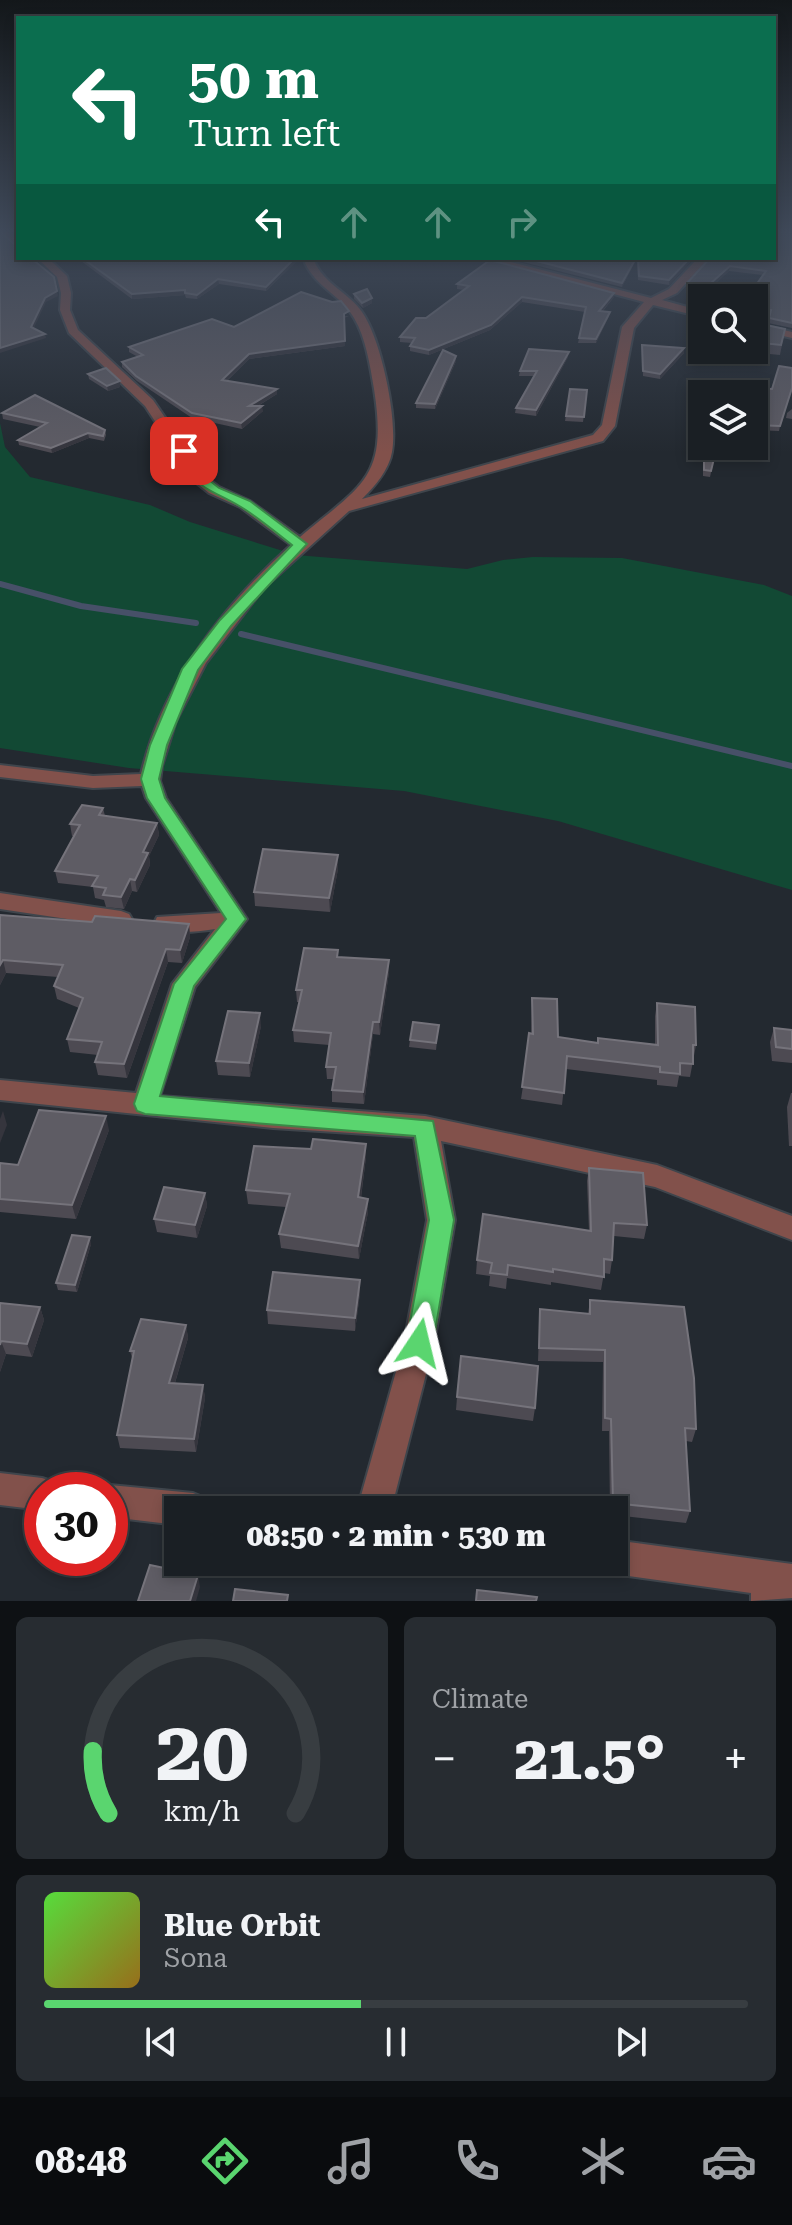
<!DOCTYPE html>
<html lang="en">
<head>
<meta charset="utf-8">
<style>
  :root { --surface:#1a1f24; --page:#272c31; --text:#f1f3f6; --muted:#9fa2a6; --line:#383d41; --accent:#5ad56f }
  body { margin:0; font-family:"Roboto Serif",serif; background:var(--page); color:var(--text); height:100vh; display:flex; flex-direction:column; font-size:30px; white-space:nowrap }
  * { box-sizing:border-box; margin:0 }
  p { font-size:26px; color:var(--muted) }
  .icon { flex:none; width:44px; height:44px; fill:none; stroke:currentColor; stroke-width:2; stroke-linecap:round; stroke-linejoin:round }
  .map { position:relative; height:1601px; overflow:hidden }
  .panel { display:flex; flex-direction:column; gap:16px; padding:16px; background:#0e1114; flex:1 }
  .panel>* { flex:none }
  .top-card { position:absolute; left:16px; top:16px; width:760px; height:244px; border-radius:0px; box-shadow:0 4px 12px #0003,0 0 0 2px var(--line); background:#0b6e4f; color:#fff; overflow:hidden }
  .fabs { position:absolute; left:688px; top:284px; display:grid; gap:16px }
  .fabs a { display:grid; place-items:center; width:80px; height:80px; border-radius:0px; background:var(--surface); box-shadow:0 4px 12px #0003,0 0 0 2px var(--line); font-size:40px }
  .speed { position:absolute; left:24px; top:1472px; display:flex; gap:16px; font-size:40px; font-weight:700; text-align:center }
  .speed>* { display:grid; place-content:center; width:104px; height:104px; border-radius:50%; background:var(--surface); box-shadow:0 4px 12px #0003,0 0 0 2px var(--line); line-height:1 }
  .speed .limit { border:12px solid #d22; background:#fff; color:#111 }
  .pin { position:absolute; display:grid; place-items:center; width:68px; height:68px; color:#fff; margin:-34px; border-radius:16px; box-shadow:0 4px 12px #0006 }
  .me { position:absolute; width:88px; margin:-44px; rotate:10deg; stroke-linejoin:round; filter:drop-shadow(0 0 6px #0008) }
  .turn { display:flex; align-items:center; gap:28px; height:168px; padding:0 40px; font-size:36px }
  .turn .icon { width:104px; height:104px; stroke-width:2.5 }
  .turn b { display:block; font-size:56px; line-height:68px }
  .lanes { display:flex; align-items:center; height:76px; padding:0 40px; background:#0003; justify-content:center; gap:40px; direction:ltr }
  .lanes .off { opacity:.35 }
  .big { font-size:60px; font-weight:800; line-height:1.1 }
  .panel .tile { flex:1; display:flex; flex-direction:column; justify-content:center; gap:12px; min-width:0; padding:0 28px; border-radius:12px; background:var(--page) }
  .panel .dial { align-items:center; gap:0 }
  .dial svg { height:208px; overflow:visible; fill:none; stroke:var(--line); stroke-width:7; stroke-linecap:round; text-anchor:middle }
  .dial text { fill:var(--text); stroke:none }
  .song { display:flex; align-items:center; gap:24px }
  .cover { width:96px; height:96px; border-radius:12px; background:linear-gradient(135deg,hsl(110 70% 55%),hsl(40 70% 35%)) }
  .played { height:8px; border-radius:4px; background:linear-gradient(90deg,var(--accent) 45%,var(--line) 45%) }
  .keys { display:flex; justify-content:space-around; direction:ltr }
  .heat { display:flex; justify-content:space-between; align-items:center; font-size:44px; direction:ltr }
  .panel .tiles { flex:1; display:grid; gap:16px; grid-template-columns:1fr 1fr }
  .tile:last-child { grid-column:span 2 }
  .trip { position:absolute; left:164px; top:1496px; width:464px; height:80px; border-radius:0px; background:var(--surface); box-shadow:0 4px 12px #0003,0 0 0 2px var(--line); font-weight:800; line-height:80px; text-align:center }
  .dock { display:flex; height:128px; justify-content:space-around; align-items:center; background:#0a0c0e; color:var(--muted) }
  .dock .icon { width:56px; height:56px }
  .dock .active { color:var(--accent) }
  .dock b { font-size:36px; color:var(--text) }
  .map>svg:first-child { display:block }
</style>
</head>
<body>
<div class="map">
<svg width="792" height="1601" viewBox="0 0 792 1601">
  <rect width="100%" height="100%" fill="#232930"/>
  <polygon fill="#124934" points="0,423 5,447 30,477 150,505 190,522 296,555 467,569 503,560 533,557 622,558 764,585 792,596 792,890 558,821 404,791 129,768 0,748"/>
  <g fill="none" stroke-linecap="round" stroke-linejoin="round">
    <g stroke="#475068" stroke-width="6">
      <polyline points="0,584 81,606 196,623"/>
      <polyline points="241,634 792,766"/>
    </g>
    <g stroke="#3f454c" stroke-width="4">
      <g id="street">
        <polygon points="0,229 18,238 18,245 0,234"/>
        <path d="M37,258H48L67,276L71,293L70,310L78,330L153,400L205,476L219,487L250,501L300,537C363,484 388,478 374,389C370,366 366,338 354,318C342,296 316,287 305,263L307,258H317L315,263C326,285 349,293 362,312C381,339 398,419 392,452C389,470 375,486 362,499L593,435L602,425L622,327L644,302L478,258H495L651,298L669,289L698,258H709L677,293L662,300L702,311V317L653,305L634,328L615,426L603,441L349,511L264,588L206,663L176,721L162,766L160,781L166,798L247,919L195,987L160,1096L425,1116L657,1165L792,1216V1240L655,1187L441,1141L455,1220L434,1343L391,1510H357L404,1343L427,1220L414,1137L273,1128L0,1100V1080L136,1093L172,984L215,929C195,932 177,934 157,929L154,923L157,917L221,913L146,798L142,786L93,788L0,777V765L93,776L141,774C163,682 222,607 291,545L240,507L209,493L194,481L145,406L69,333L60,310L61,293L57,277Z"/>
        <polygon points="754,323 792,332 792,338 754,329"/>
        <polygon points="0,893 121,911 129,914 132,919 129,924 121,927 0,909"/>
        <polygon points="0,1473 42,1478 54,1482 57,1490 42,1490 42,1510 0,1505"/>
        <polygon points="110,1485 193,1493 205,1498 210,1510 178,1510 178,1525 110,1517 110,1490 98,1490"/>
        <polygon points="614,1540 792,1564 792,1598 751,1601 751,1593 614,1574 602,1569 599,1562 614,1562"/>
      </g>
    </g>
    <use href="#street" fill="#82514b" fill-rule="evenodd"/>
  </g>
  <g fill="#4d4a52">
    <polygon points="792,229 792,328 768,323 770,315 754,313 754,298 763,275 729,271 700,298 701,290 686,287 687,283"/>
    <polygon points="77,258 300,258 266,291 219,284 197,299 186,298 185,295 132,299"/>
    <polygon points="507,258 694,258 669,285 638,280 637,258 622,287"/>
    <polygon points="457,284 614,293 614,297 603,311 609,316 596,343 578,343 585,312 522,302 490,330 429,355 410,351 410,346 412,343 400,342 400,337 464,290 457,289"/>
    <polygon points="354,294 372,298 372,303 363,308 354,299"/>
    <polygon points="349,316 344,318 345,346 249,359 227,381 277,389 277,394 258,406 263,411 242,429 192,418 137,381 122,367 122,362 138,357 129,352 129,347 234,327"/>
    <polygon points="785,329 780,355 760,353 762,343"/>
    <polygon points="642,345 684,353 660,379 643,376"/>
    <polygon points="568,357 536,416 515,413 516,408 534,376 519,376 520,371"/>
    <polygon points="456,361 435,409 416,408 416,403"/>
    <polygon points="792,368 779,431 754,430 754,394 772,389"/>
    <polygon points="88,374 120,387 108,391 89,379"/>
    <polygon points="570,389 587,390 583,422 565,421"/>
    <polygon points="792,409 792,419 786,418 787,413"/>
    <polygon points="2,413 105,430 106,435 104,441 89,438 52,453 19,445 18,440 40,427 3,419"/>
    <polygon points="703,446 717,446 710,477 703,476"/>
    <polygon points="103,808 105,816 157,823 159,835 149,856 150,865 137,892 132,891 124,909 106,907 104,900 95,898 93,887 58,883 55,871 74,836 72,836 70,824"/>
    <polygon points="338,869 330,912 255,906 254,892"/>
    <polygon points="0,915 92,922 189,924 190,937 182,963 168,962 127,1078 98,1075 95,1062 98,1055 70,1052 67,1039 79,1008 57,999 54,986 58,977 6,973 0,985"/>
    <polygon points="338,950 338,957 389,960 389,972 380,1035 373,1034 364,1104 332,1102 332,1090 333,1079 327,1079 326,1067 329,1045 294,1042 293,1030 299,1002 297,1002 296,990"/>
    <polygon points="532,998 558,1037 598,1043 655,1045 655,1016 657,1003 696,1045 690,1077 679,1076 677,1087 657,1085 657,1080 566,1069 562,1105 521,1099 531,1034"/>
    <polygon points="261,1026 250,1077 218,1075 216,1061"/>
    <polygon points="774,1028 792,1030 792,1063 772,1061 770,1042"/>
    <polygon points="438,1032 436,1050 409,1047 410,1040"/>
    <polygon points="791,1093 792,1093 792,1146 789,1146 787,1107"/>
    <polygon points="109,1130 76,1219 0,1212 0,1163 18,1165"/>
    <polygon points="366,1157 361,1198 368,1212 359,1259 281,1248 279,1234 286,1207 248,1204 246,1190"/>
    <polygon points="589,1168 647,1225 644,1239 614,1236 612,1260 610,1274 604,1273 601,1290 551,1282 551,1285 507,1278 506,1289 489,1286 490,1276 476,1274 477,1260 589,1231 587,1181"/>
    <polygon points="205,1193 207,1206 197,1238 157,1232 154,1219"/>
    <polygon points="91,1244 77,1292 58,1290 56,1283"/>
    <polygon points="360,1293 355,1331 268,1324 267,1310"/>
    <polygon points="590,1300 696,1429 692,1442 686,1441 690,1511 686,1523 614,1515 614,1510 610,1510 609,1431 602,1431 603,1362 538,1361 540,1309 588,1314"/>
    <polygon points="0,1303 40,1307 44,1320 32,1357 6,1354 0,1372"/>
    <polygon points="186,1325 188,1338 175,1383 203,1385 205,1398 196,1452 120,1448 117,1435 133,1361 130,1351"/>
    <polygon points="457,1397 535,1408 533,1421 456,1410"/>
  </g>
  <g fill="#35353d">
    <polygon points="295,258 300,258 266,291 266,287"/>
    <polygon points="636,258 637,258 622,287 622,283"/>
    <polygon points="690,258 694,258 669,285 669,280"/>
    <polygon points="730,266 729,271 700,298 700,293"/>
    <polygon points="218,279 219,284 197,299 197,295"/>
    <polygon points="185,290 185,295 132,299 132,294"/>
    <polygon points="57,291 58,296 46,302 32,332 31,327 45,298"/>
    <polygon points="614,293 614,297 599,315 599,311"/>
    <polygon points="522,297 522,302 490,330 429,355 429,350"/>
    <polygon points="372,298 372,303 363,308 362,303"/>
    <polygon points="610,312 609,316 596,343 596,339"/>
    <polygon points="45,334 46,338 0,353 0,348"/>
    <polygon points="345,341 345,346 249,359 222,385 222,380 249,354"/>
    <polygon points="684,348 684,353 660,379 660,374"/>
    <polygon points="569,352 568,357 536,416 536,410"/>
    <polygon points="456,356 456,361 435,409 435,404"/>
    <polygon points="120,381 120,387 108,391 107,386"/>
    <polygon points="277,389 277,394 249,411 249,406"/>
    <polygon points="262,406 263,411 242,429 241,423"/>
    <polygon points="88,433 89,438 52,453 51,448"/>
    <polygon points="157,823 159,835 149,856 150,865 137,892 135,880 143,852"/>
    <polygon points="338,855 338,869 330,912 329,898"/>
    <polygon points="130,879 132,891 124,909 121,897"/>
    <polygon points="189,924 190,937 182,963 180,950"/>
    <polygon points="166,949 168,962 127,1078 124,1064"/>
    <polygon points="3,960 6,973 0,985 0,965"/>
    <polygon points="389,960 389,972 380,1035 379,1022"/>
    <polygon points="260,1013 261,1026 250,1077 249,1063"/>
    <polygon points="373,1022 373,1034 364,1104 363,1092"/>
    <polygon points="3,1111 7,1125 0,1143 0,1119"/>
    <polygon points="106,1116 109,1130 76,1219 72,1205"/>
    <polygon points="366,1144 366,1157 359,1211 358,1197"/>
    <polygon points="205,1193 207,1206 197,1238 195,1225"/>
    <polygon points="368,1199 368,1212 359,1259 358,1246"/>
    <polygon points="90,1237 91,1244 77,1292 75,1285"/>
    <polygon points="360,1280 360,1293 355,1331 355,1318"/>
    <polygon points="40,1307 44,1320 32,1357 27,1344"/>
    <polygon points="186,1325 188,1338 171,1396 169,1383"/>
    <polygon points="1,1341 6,1354 0,1372 0,1345"/>
    <polygon points="203,1385 205,1398 196,1452 194,1439"/>
    <polygon points="198,1575 200,1587 196,1601 190,1601"/>
  </g>
  <g fill="#5e5c64" stroke="#75737b" stroke-width="2">
    <polygon points="774,229 792,229 792,323 769,318 771,310 754,308 754,298 747,298 766,271 730,266 700,293 701,285 687,283 710,258 774,258"/>
    <polygon points="0,232 18,247 18,258 31,258 54,277 57,291 45,298 31,327 45,334 0,348"/>
    <polygon points="82,258 295,258 266,287 218,279 197,295 185,293 185,290 132,294"/>
    <polygon points="525,258 636,258 622,283"/>
    <polygon points="638,258 690,258 669,280 639,276"/>
    <polygon points="490,260 614,293 599,311 610,312 596,339 579,338 586,307 522,297 491,325 429,350 410,346 415,338 400,337 416,318 426,318 469,286 457,284"/>
    <polygon points="367,289 372,298 362,303 354,294"/>
    <polygon points="301,292 332,302 341,301 349,311 344,314 345,341 249,354 222,380 277,389 249,406 262,406 241,423 192,413 136,376 122,362 143,355 129,347 212,319 234,327"/>
    <polygon points="766,325 785,329 781,345 762,343"/>
    <polygon points="642,345 684,348 660,374 643,371"/>
    <polygon points="529,349 569,352 536,410 516,408 537,371 520,371"/>
    <polygon points="443,350 456,356 435,404 416,403"/>
    <polygon points="779,366 792,368 792,388 780,426 754,425 754,394 748,394 750,388 772,389"/>
    <polygon points="106,368 120,381 107,386 88,374"/>
    <polygon points="570,389 587,390 584,417 566,416"/>
    <polygon points="35,395 105,430 103,436 88,433 51,448 18,440 47,423 2,413"/>
    <polygon points="704,446 717,446 711,471 704,470"/>
    <polygon points="82,805 103,808 99,815 157,823 143,852 148,853 135,880 130,879 121,897 103,895 106,888 92,886 98,876 55,871 80,825 70,824"/>
    <polygon points="263,849 338,855 329,898 254,892"/>
    <polygon points="0,915 92,922 95,916 189,924 180,950 166,949 124,1064 95,1062 102,1042 67,1039 83,998 54,986 63,965 3,960 0,965"/>
    <polygon points="304,948 338,950 337,957 389,960 379,1022 373,1022 363,1092 332,1090 336,1067 326,1067 331,1033 293,1030 302,990 296,990"/>
    <polygon points="532,998 557,999 558,1037 598,1043 598,1038 658,1045 657,1003 695,1007 696,1045 693,1045 693,1064 680,1063 680,1074 660,1072 660,1067 567,1056 564,1093 522,1087 529,1033 533,1034"/>
    <polygon points="228,1011 260,1013 249,1063 216,1061"/>
    <polygon points="413,1022 439,1025 436,1043 410,1040"/>
    <polygon points="774,1028 792,1030 792,1049 776,1047"/>
    <polygon points="39,1110 106,1116 72,1205 0,1199 0,1163 18,1165"/>
    <polygon points="313,1139 366,1144 358,1197 368,1199 358,1246 279,1234 290,1194 246,1190 254,1146 311,1149"/>
    <polygon points="589,1168 643,1173 647,1225 614,1223 612,1260 604,1259 604,1277 553,1269 553,1272 508,1265 507,1275 490,1273 492,1263 477,1260 483,1214 591,1231"/>
    <polygon points="164,1187 205,1193 195,1225 154,1219"/>
    <polygon points="72,1235 90,1237 75,1285 56,1283"/>
    <polygon points="273,1272 360,1280 355,1318 267,1310"/>
    <polygon points="590,1300 684,1307 694,1378 696,1429 685,1428 690,1511 613,1503 611,1419 605,1418 605,1350 539,1348 540,1309 590,1314"/>
    <polygon points="0,1303 40,1307 27,1344 1,1341 0,1345"/>
    <polygon points="141,1319 186,1325 169,1383 203,1385 194,1439 117,1435 134,1351 130,1351"/>
    <polygon points="461,1356 538,1366 535,1408 457,1397"/>
    <polygon points="150,1565 198,1575 190,1601 138,1601"/>
    <polygon points="235,1589 288,1595 287,1601 233,1601"/>
    <polygon points="477,1590 537,1597 536,1601 476,1601"/>
  </g>
  <linearGradient id="sky" x2="0" y2="1"><stop stop-color="#13171a"/><stop offset="0.51" stop-color="#3f4959"/><stop offset="1" stop-color="#3f4959" stop-opacity="0"/></linearGradient>
  <rect width="792" height="453" fill="url(#sky)"/>
  <path fill="#5ad56f" stroke="#3a8a48" stroke-width="2" d="M180,448H188L204,476L219,488L250,501L307,544L231,626L198,670L167,745L159,779L165,798L246,919L194,986L160,1096L433,1121L454,1220L433,1343L429,1352L419,1355L410,1352L406,1343L429,1220L415,1136L145,1114L137,1111L134,1104L174,984L226,919L147,798L141,779L150,745L182,669L220,620L292,545C275,532 259,518 241,507C202,484 201,495 178,451Z"/>
</svg>
<div class="fabs">
<a><svg class="icon" aria-label="search" viewBox="0 0 24 24"><circle cx="10" cy="10" r="6"/><path d="M15 15l6 6"/></svg></a>
<a><svg class="icon" aria-label="layers" viewBox="0 0 24 24"><path d="M12 4l9 5-9 5-9-5zM3 14l9 5 9-5"/></svg></a>
</div>
<div class="speed"><div class="limit">30</div></div>
<div class="pin" style="left:184px;top:451px;background:#d93025"><svg class="icon" aria-label="arrive" viewBox="0 0 24 24"><path d="M6 21V4h12l-3 4 3 4H6"/></svg></div>
<svg class="me" style="left:419px;top:1343px" viewBox="-20 -20 40 40"><path d="M0-17L14 15 0 8-14 15z" fill="#5ad56f" stroke="#fff" stroke-width="4"/></svg>
<div class="trip">08:50 · 2 min · 530 m</div>
<div class="top-card">
<div class="turn"><svg class="icon" aria-label="left" viewBox="0 0 24 24"><path d="M17 20v-9H6M10 6l-5 5 5 5"/></svg><div><b>50 m</b>Turn left</div></div>
<div class="lanes"><svg class="icon" aria-label="left" viewBox="0 0 24 24"><path d="M17 20v-9H6M10 6l-5 5 5 5"/></svg><svg class="icon off" aria-label="ahead" viewBox="0 0 24 24"><path d="M12 20V5M6 11l6-6 6 6"/></svg><svg class="icon off" aria-label="ahead" viewBox="0 0 24 24"><path d="M12 20V5M6 11l6-6 6 6"/></svg><svg class="icon off" aria-label="right" viewBox="0 0 24 24"><path d="M7 20v-9h11M14 6l5 5-5 5"/></svg></div>
</div>
</div>
<section class="panel">
<div class="tiles">
<div class="tile dial"><svg viewBox="0 0 100 80">
<path d="M14 69A42 42 0 1 1 86 69"/>
<path d="M14 69A42 42 0 0 1 8 45" stroke="#5ad56f"/>
<text x="50" y="56" font-size="32" font-weight="700">20</text>
<text x="50" y="72" font-size="11">km/h</text>
</svg></div>
<div class="tile"><p>Climate</p>
<div class="heat"><a>−</a><b class="big">21.5°</b><a>+</a></div>
</div>
<div class="tile">
<div class="song"><i class="cover"></i><div><b>Blue Orbit</b><p>Sona</p></div></div>
<div class="played"></div>
<div class="keys"><svg class="icon" aria-label="previous" viewBox="0 0 24 24"><path d="M18 5L8 12l10 7zM5 5v14"/></svg><svg class="icon" aria-label="pause" viewBox="0 0 24 24"><path d="M8 5v14M16 5v14"/></svg><svg class="icon" aria-label="next" viewBox="0 0 24 24"><path d="M6 5l10 7-10 7zM19 5v14"/></svg></div>
</div>
</div>
</section>
<nav class="dock">
<b>08:48</b>
<svg class="icon active" aria-label="directions" viewBox="0 0 24 24"><path d="M12 3l9 9-9 9-9-9zM9 14v-3h6M13 9l2 2-2 2"/></svg>
<svg class="icon" aria-label="music" viewBox="0 0 24 24"><path d="M9 18V5l10-2v13"/><circle cx="6" cy="18" r="3"/><circle cx="16" cy="16" r="3"/></svg>
<svg class="icon" aria-label="phone" viewBox="0 0 24 24"><path d="M5 4h4l2 5-3 2q2 4 5 5l2-3 5 2v4C11 20 4 13 5 4z"/></svg>
<svg class="icon" aria-label="climate" viewBox="0 0 24 24"><path d="M12 3v18M4 7l16 10M4 17L20 7"/></svg>
<svg class="icon" aria-label="car" viewBox="0 0 24 24"><path d="M5 17H2v-5l4-1 3-4h7l3 4 3 1v5h-3M9 17h6M6 11h13"/><circle cx="7" cy="17" r="2"/><circle cx="17" cy="17" r="2"/></svg>
</nav>
</body>
</html>
